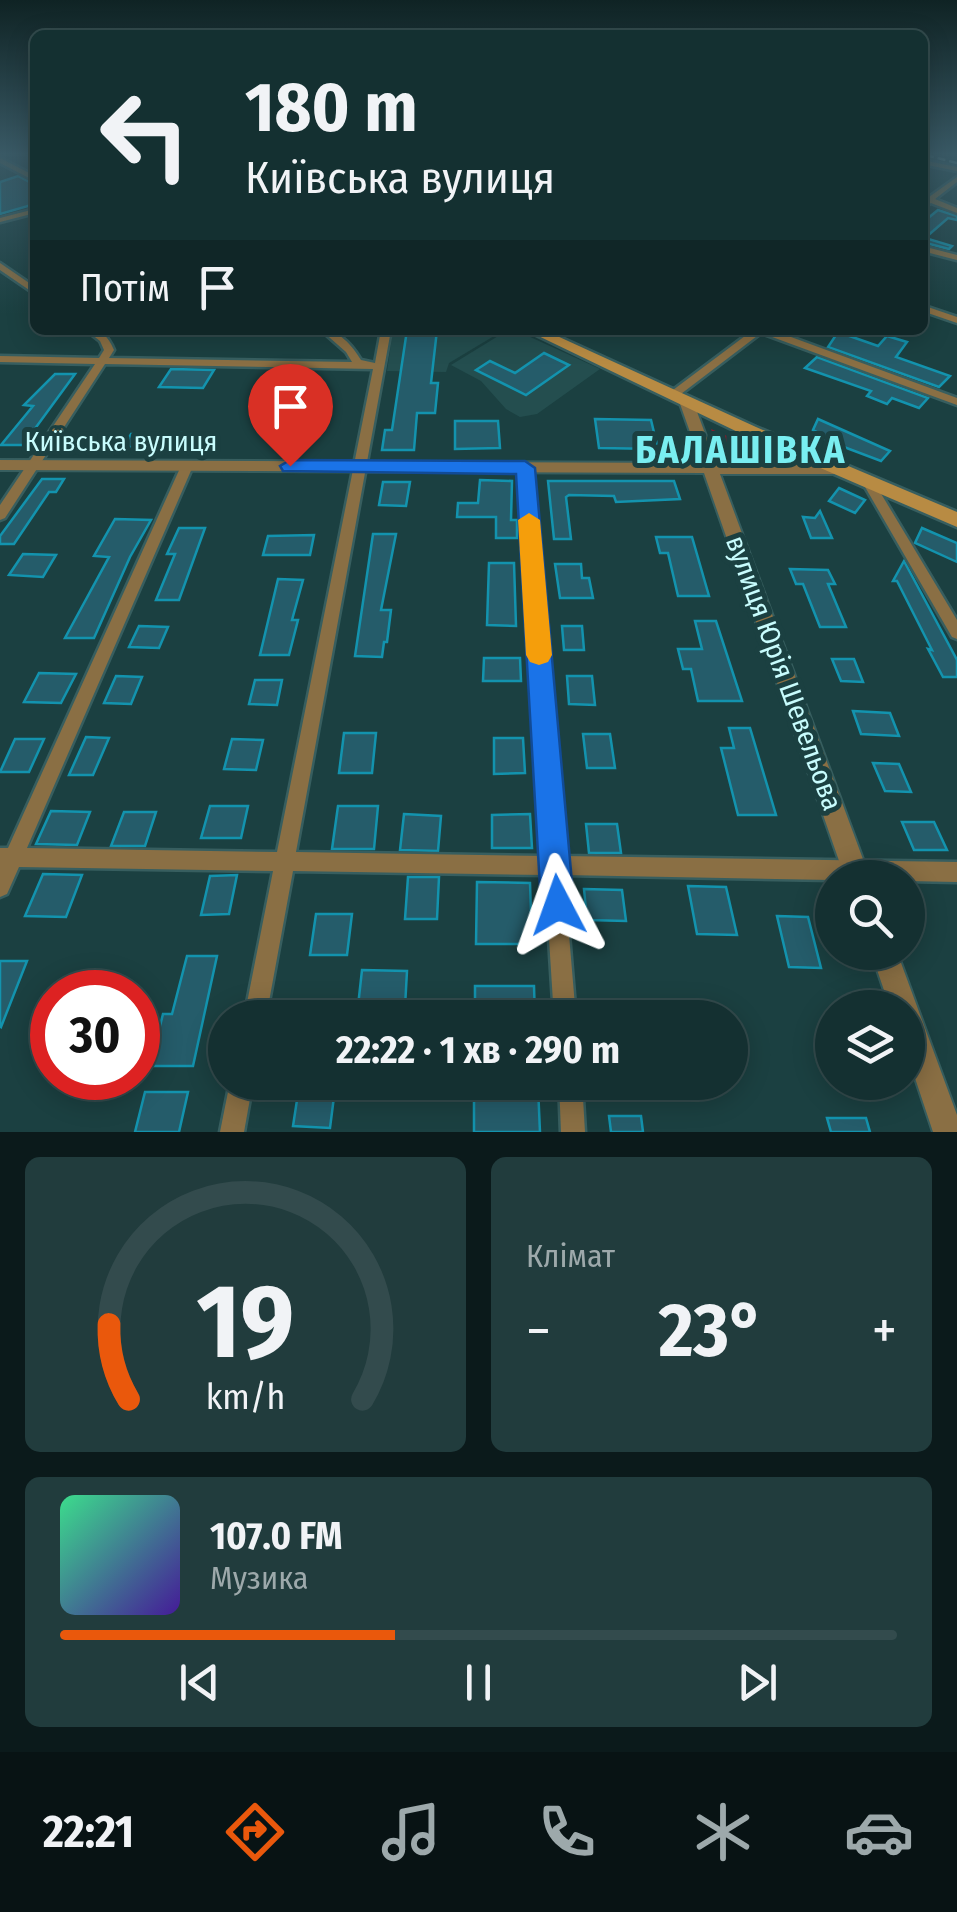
<!DOCTYPE html>
<html lang="uk">
<head>
<meta charset="utf-8">
<style>
  :root { --surface:#143031; --page:#213c3d; --text:#f1f3f6; --muted:#9da9ab; --line:#334b4d; --accent:#ea580c }
  body { margin:0; font-family:"Fira Sans Condensed",sans-serif; background:var(--page); color:var(--text); height:100vh; display:flex; flex-direction:column; font-size:38px; white-space:nowrap }
  * { box-sizing:border-box; margin:0 }
  p { font-size:32px; color:var(--muted) }
  .icon { flex:none; width:55px; height:55px; fill:none; stroke:currentColor; stroke-width:2; stroke-linecap:round; stroke-linejoin:round }
  .map { position:relative; height:1132px; overflow:hidden }
  .sheet { display:flex; flex-direction:column; gap:25px; padding:25px; background:#0b1a1b; flex:1 }
  .sheet>* { flex:none }
  .guide { position:absolute; left:30px; top:30px; width:898px; height:305px; border-radius:15px; box-shadow:0 5px 25px #0003,0 0 0 2px var(--line); background:#143031; color:var(--text); overflow:hidden }
  .fabs { position:absolute; left:815px; top:860px; display:grid; gap:20px }
  .fabs a { display:grid; place-items:center; width:110px; height:110px; border-radius:50%; background:var(--surface); box-shadow:0 5px 25px #0003,0 0 0 2px var(--line); font-size:50px }
  .speed { position:absolute; left:30px; top:970px; display:flex; gap:20px; font-size:50px; font-weight:700; text-align:center }
  .speed>* { display:grid; place-content:center; width:130px; height:130px; border-radius:50%; background:var(--surface); box-shadow:0 5px 25px #0003,0 0 0 2px var(--line); line-height:1 }
  .speed .limit { border:15px solid #d22; background:#fff; color:#111 }
  .pin { position:absolute; display:grid; place-items:center; width:85px; height:85px; color:#fff; margin:-102px -42px; border-radius:50% 50% 50% 0; rotate:-45deg; box-shadow:0 0 10px #0007 }
  .pin .icon { rotate:45deg }
  .me { position:absolute; width:110px; margin:-55px; rotate:356deg; stroke-linejoin:round; filter:drop-shadow(0 0 8px #0008) }
  .turn { display:flex; align-items:center; gap:35px; height:210px; padding:0 50px; font-size:45px }
  .turn .icon { width:130px; height:130px; stroke-width:2.5 }
  .turn b { display:block; font-size:70px; line-height:85px }
  .then { display:flex; align-items:center; height:95px; padding:0 50px; background:#0003; gap:20px; font-size:38px }
  .big { font-size:75px; font-weight:700; line-height:1.1 }
  .sheet .card { flex:1; display:flex; flex-direction:column; justify-content:center; gap:15px; min-width:0; padding:0 35px; border-radius:15px; background:var(--page) }
  .sheet .dial { align-items:center; gap:0 }
  .dial svg { height:260px; overflow:visible; fill:none; stroke:var(--line); stroke-width:7; stroke-linecap:round; text-anchor:middle }
  .dial text { fill:var(--text); stroke:none }
  .song { display:flex; align-items:center; gap:30px }
  .cover { width:120px; height:120px; border-radius:15px; background:linear-gradient(135deg,hsl(150 70% 55%),hsl(260 70% 35%)) }
  .played { height:10px; border-radius:5px; background:linear-gradient(90deg,var(--accent) 40%,var(--line) 40%) }
  .keys { display:flex; justify-content:space-around; direction:ltr }
  .heat { display:flex; justify-content:space-between; align-items:center; font-size:55px; direction:ltr }
  .sheet .tiles { flex:1; display:grid; gap:25px; grid-template-columns:1fr 1fr }
  .card:last-child { grid-column:span 2 }
  .trip { position:absolute; left:208px; top:1000px; width:540px; height:100px; border-radius:50px; background:var(--surface); box-shadow:0 5px 25px #0003,0 0 0 2px var(--line); font-weight:700; line-height:100px; text-align:center }
  .dock { display:flex; height:160px; justify-content:space-around; align-items:center; background:#081314; color:var(--muted) }
  .dock .icon { width:70px; height:70px }
  .dock .current { color:var(--accent) }
  .dock b { font-size:45px; color:var(--text) }
  .map>svg:first-child { display:block }
</style>
</head>
<body>
<div class="map">
<svg width="957" height="1132" viewBox="0 0 957 1132">
  <rect width="100%" height="100%" fill="#1b4041"/>
  <g fill="#244e4f">
    <polygon points="393,330 504,330 449,363 446,372 387,371"/>
    <polygon points="508,330 515,330 600,369 537,414 520,417 506,409 481,381 451,365"/>
  </g>
  <polygon fill="#871a2d" points="711,429 785,461 734,463 721,457"/>
  <g fill="#255c6a" stroke="#1393ae" stroke-width="2.5">
    <polygon points="18,176 35,185 35,204 0,214 0,182"/>
    <polygon points="938,210 957,216 957,220 948,218 925,238 952,246 949,249 922,242 922,223"/>
    <polygon points="407,330 437,330 431,383 438,383 435,413 417,413 414,450 382,450 385,430 392,430"/>
    <polygon points="838,332 878,346 887,336 907,342 896,357 950,376 939,387 828,347"/>
    <polygon points="544,353 569,365 526,395 476,370 490,361 515,373"/>
    <polygon points="817,357 928,398 919,408 892,398 887,404 867,396 871,391 805,368"/>
    <polygon points="171,369 214,370 203,388 159,387"/>
    <polygon points="55,374 75,374 23,445 1,445 33,406 24,405"/>
    <polygon points="595,419 651,420 658,449 599,448"/>
    <polygon points="818,419 890,451 881,461 820,438 823,435 813,430"/>
    <polygon points="455,421 498,421 500,448 455,449"/>
    <polygon points="184,433 177,447 124,447 131,434"/>
    <polygon points="42,479 64,479 56,492 49,492 14,544 0,544 0,536"/>
    <polygon points="480,480 512,481 511,520 517,520 517,538 496,538 496,517 457,517 458,503 478,503"/>
    <polygon points="548,481 674,481 680,499 616,502 614,496 569,495 566,497 571,539 554,539"/>
    <polygon points="383,482 410,482 406,506 379,505"/>
    <polygon points="839,488 865,500 855,513 829,501"/>
    <polygon points="820,511 832,538 811,538 803,517 815,518"/>
    <polygon points="115,519 151,520 130,557 94,638 65,638 109,557 94,556"/>
    <polygon points="179,528 205,528 179,600 156,600 175,554 167,554"/>
    <polygon points="922,528 957,543 957,562 915,543"/>
    <polygon points="373,534 396,534 381,610 391,610 387,642 384,642 382,657 355,656"/>
    <polygon points="314,535 310,555 263,555 268,536"/>
    <polygon points="656,537 692,537 709,596 678,596 668,553 660,553"/>
    <polygon points="23,554 56,555 43,577 9,575"/>
    <polygon points="904,561 957,660 957,677 943,677 928,649 932,650 897,581 893,581"/>
    <polygon points="489,563 514,563 516,626 487,625"/>
    <polygon points="555,564 581,564 582,578 589,578 593,598 560,598"/>
    <polygon points="790,569 828,570 835,584 828,584 846,627 820,627 803,584 796,584"/>
    <polygon points="278,579 303,580 292,620 298,620 289,655 260,655"/>
    <polygon points="695,621 716,621 742,701 698,701 691,669 683,669 678,649 702,649"/>
    <polygon points="139,626 168,627 159,648 129,647"/>
    <polygon points="562,626 582,626 584,650 564,650"/>
    <polygon points="484,658 520,658 521,681 483,681"/>
    <polygon points="832,659 854,659 863,682 841,681"/>
    <polygon points="39,673 76,674 61,703 24,702"/>
    <polygon points="116,676 142,677 131,704 104,703"/>
    <polygon points="567,676 592,676 595,705 569,704"/>
    <polygon points="255,680 282,680 277,705 249,704"/>
    <polygon points="853,711 890,713 899,736 861,734"/>
    <polygon points="729,728 750,728 776,815 738,815 721,748 734,748"/>
    <polygon points="344,733 376,733 372,773 339,773"/>
    <polygon points="583,734 610,734 615,768 587,768"/>
    <polygon points="86,737 109,738 93,775 69,775"/>
    <polygon points="494,738 523,738 525,773 494,774"/>
    <polygon points="15,739 44,739 29,772 0,772"/>
    <polygon points="232,739 263,740 256,770 224,769"/>
    <polygon points="873,763 899,764 911,792 885,791"/>
    <polygon points="210,806 248,806 241,838 201,838"/>
    <polygon points="338,806 378,806 374,849 332,849"/>
    <polygon points="51,811 90,812 77,845 36,844"/>
    <polygon points="124,812 156,812 145,846 111,846"/>
    <polygon points="404,814 441,816 438,851 400,850"/>
    <polygon points="530,814 532,848 492,848 492,815"/>
    <polygon points="902,822 934,822 947,850 914,850"/>
    <polygon points="586,824 617,824 621,853 589,853"/>
    <polygon points="43,874 82,875 66,917 25,916"/>
    <polygon points="237,875 229,914 201,915 210,876"/>
    <polygon points="408,877 439,877 437,919 405,919"/>
    <polygon points="477,882 530,883 532,944 476,944"/>
    <polygon points="688,886 726,887 737,935 697,934"/>
    <polygon points="584,889 622,890 626,921 587,920"/>
    <polygon points="316,914 352,914 347,955 310,955"/>
    <polygon points="777,916 808,917 821,968 789,967"/>
    <polygon points="187,956 217,956 193,1066 150,1066 163,1014 172,1014"/>
    <polygon points="0,961 27,961 1,1027 0,1026"/>
    <polygon points="362,970 407,971 405,1007 358,1006"/>
    <polygon points="475,986 534,986 535,1018 475,1018"/>
    <polygon points="299,1087 335,1089 330,1128 293,1126"/>
    <polygon points="474,1087 538,1087 540,1132 474,1132"/>
    <polygon points="145,1092 188,1092 179,1132 135,1132"/>
    <polygon points="609,1116 641,1116 643,1132 611,1132"/>
    <polygon points="827,1118 866,1118 870,1132 831,1132"/>
  </g>
  <g fill="none" stroke-linecap="round" stroke-linejoin="round">
    <g stroke="#375e5f" stroke-width="5">
      <g id="minor">
        <polygon points="0,158 35,176 35,181 0,163"/>
        <polygon points="922,160 957,167 957,171 922,164"/>
        <polygon points="957,177 957,182 935,199 957,208 957,213 931,203 922,208 922,202 925,200 922,199 922,195 929,197"/>
        <polygon points="35,209 35,213 0,222 0,218"/>
        <polygon points="922,246 957,255 957,260 922,251"/>
        <polygon points="0,263 35,287 35,294 0,270"/>
        <polygon points="922,305 957,317 957,323 922,311"/>
        <path d="M86,330C102,330 108,336 114,350L109,358L352,362L346,352L321,330C339,330 352,345 361,360L375,363L381,330H391L296,852L544,856L519,468L525,464L531,468L563,856L957,862V882L908,881V878H832V880L564,875L576,1018H554L545,875L293,871L266,1018H244L273,871L19,867L7,894L0,897V848H8L181,466L187,462L193,466L27,848L277,852L373,369L105,364L5,518L0,520V505L95,364L0,362V356L99,358L104,350L100,341Z"/>
        <polygon points="753,330 772,330 957,398 957,405 761,333 677,397 669,397 669,393"/>
        <polygon points="867,476 871,477 957,620 957,639 952,637 861,480"/>
        <polygon points="230,1082 253,1082 244,1132 220,1132"/>
        <polygon points="559,1082 582,1082 585,1132 561,1132"/>
      </g>
    </g>
    <g stroke="#375e5f" stroke-width="4">
      <g id="tertiary">
        <polygon points="686,397 693,401 716,463 842,464 850,469 842,474 720,474 870,878 845,878 704,473 0,470 0,460 701,463 679,401"/>
        <polygon points="871,952 897,952 957,1115 957,1132 933,1132 908,1057 908,1008 890,1008"/>
      </g>
    </g>
    <g stroke="#375e5f" stroke-width="5">
      <polygon id="secondary" points="526,330 544,330 756,427 957,512 957,527 744,435"/>
    </g>
    <use href="#minor" fill="#8a6f44" fill-rule="evenodd"/>
    <use href="#tertiary" fill="#8a6f44" fill-rule="evenodd"/>
    <use href="#secondary" fill="#b88b43" fill-rule="evenodd"/>
    <polyline stroke="#a9dadb" stroke-width="2.5" stroke-dasharray="8 4" stroke-linecap="butt" points="926,155 957,163"/>
  </g>
  <linearGradient id="sky" x2="0" y2="1"><stop stop-color="#0f2324"/><stop offset="0.49" stop-color="#395965"/><stop offset="1" stop-color="#395965" stop-opacity="0"/></linearGradient>
  <rect width="957" height="314" fill="url(#sky)"/>
  <polygon fill="#1a73e8" stroke="#114b97" stroke-width="2.5" points="290,460 525,461 535,468 574,905 569,916 558,921 546,916 541,905 516,474 283,471 280,466"/>
  <polygon fill="#f59e0b" points="529,513 540,520 552,655 548,662 539,665 530,662 526,655 518,520"/>
  <g text-anchor="middle" dominant-baseline="central" stroke-width="10" stroke-linejoin="round" paint-order="stroke">
    <g font-size="28" fill="#c8fcfd" stroke="#1b4041">
      <text x="121" y="441">Київська вулиця</text>
      <text transform="translate(784 673) rotate(70)">вулиця Юрія Шевельова</text>
    </g>
    <g font-size="38" font-weight="bold" letter-spacing="2.5" fill="#79eef1" stroke="#1b4041">
      <text x="741" y="450">БАЛАШІВКА</text>
    </g>
  </g>
</svg>
<div class="fabs">
<a><svg class="icon" aria-label="search" viewBox="0 0 24 24"><circle cx="10" cy="10" r="6"/><path d="M15 15l6 6"/></svg></a>
<a><svg class="icon" aria-label="layers" viewBox="0 0 24 24"><path d="M12 4l9 5-9 5-9-5zM3 14l9 5 9-5"/></svg></a>
</div>
<div class="speed"><div class="limit">30</div></div>
<div class="pin" style="left:290px;top:466px;background:#d93025"><svg class="icon" aria-label="arrive" viewBox="0 0 24 24"><path d="M6 21V4h12l-3 4 3 4H6"/></svg></div>
<svg class="me" style="left:558px;top:905px" viewBox="-20 -20 40 40"><path d="M0-17L14 15 0 8-14 15z" fill="#1a73e8" stroke="#fff" stroke-width="4"/></svg>
<div class="trip">22:22 · 1 хв · 290 m</div>
<div class="guide">
<div class="turn"><svg class="icon" aria-label="left" viewBox="0 0 24 24"><path d="M17 20v-9H6M10 6l-5 5 5 5"/></svg><div><b>180 m</b>Київська вулиця</div></div>
<div class="then">Потім<svg class="icon" aria-label="arrive" viewBox="0 0 24 24"><path d="M6 21V4h12l-3 4 3 4H6"/></svg></div>
</div>
</div>
<section class="sheet">
<div class="tiles">
<div class="card dial"><svg viewBox="0 0 100 80">
<path d="M14 69A42 42 0 1 1 86 69"/>
<path d="M14 69A42 42 0 0 1 8 46" stroke="#ea580c"/>
<text x="50" y="56" font-size="32" font-weight="700">19</text>
<text x="50" y="72" font-size="11">km/h</text>
</svg></div>
<div class="card"><p>Клімат</p>
<div class="heat"><a>−</a><b class="big">23°</b><a>+</a></div>
</div>
<div class="card">
<div class="song"><i class="cover"></i><div><b>107.0 FM</b><p>Музика</p></div></div>
<div class="played"></div>
<div class="keys"><svg class="icon" aria-label="previous" viewBox="0 0 24 24"><path d="M18 5L8 12l10 7zM5 5v14"/></svg><svg class="icon" aria-label="pause" viewBox="0 0 24 24"><path d="M8 5v14M16 5v14"/></svg><svg class="icon" aria-label="next" viewBox="0 0 24 24"><path d="M6 5l10 7-10 7zM19 5v14"/></svg></div>
</div>
</div>
</section>
<nav class="dock">
<b>22:21</b>
<svg class="icon current" aria-label="directions" viewBox="0 0 24 24"><path d="M12 3l9 9-9 9-9-9zM9 14v-3h6M13 9l2 2-2 2"/></svg>
<svg class="icon" aria-label="music" viewBox="0 0 24 24"><path d="M9 18V5l10-2v13"/><circle cx="6" cy="18" r="3"/><circle cx="16" cy="16" r="3"/></svg>
<svg class="icon" aria-label="phone" viewBox="0 0 24 24"><path d="M5 4h4l2 5-3 2q2 4 5 5l2-3 5 2v4C11 20 4 13 5 4z"/></svg>
<svg class="icon" aria-label="climate" viewBox="0 0 24 24"><path d="M12 3v18M4 7l16 10M4 17L20 7"/></svg>
<svg class="icon" aria-label="car" viewBox="0 0 24 24"><path d="M5 17H2v-5l4-1 3-4h7l3 4 3 1v5h-3M9 17h6M6 11h13"/><circle cx="7" cy="17" r="2"/><circle cx="17" cy="17" r="2"/></svg>
</nav>
</body>
</html>
